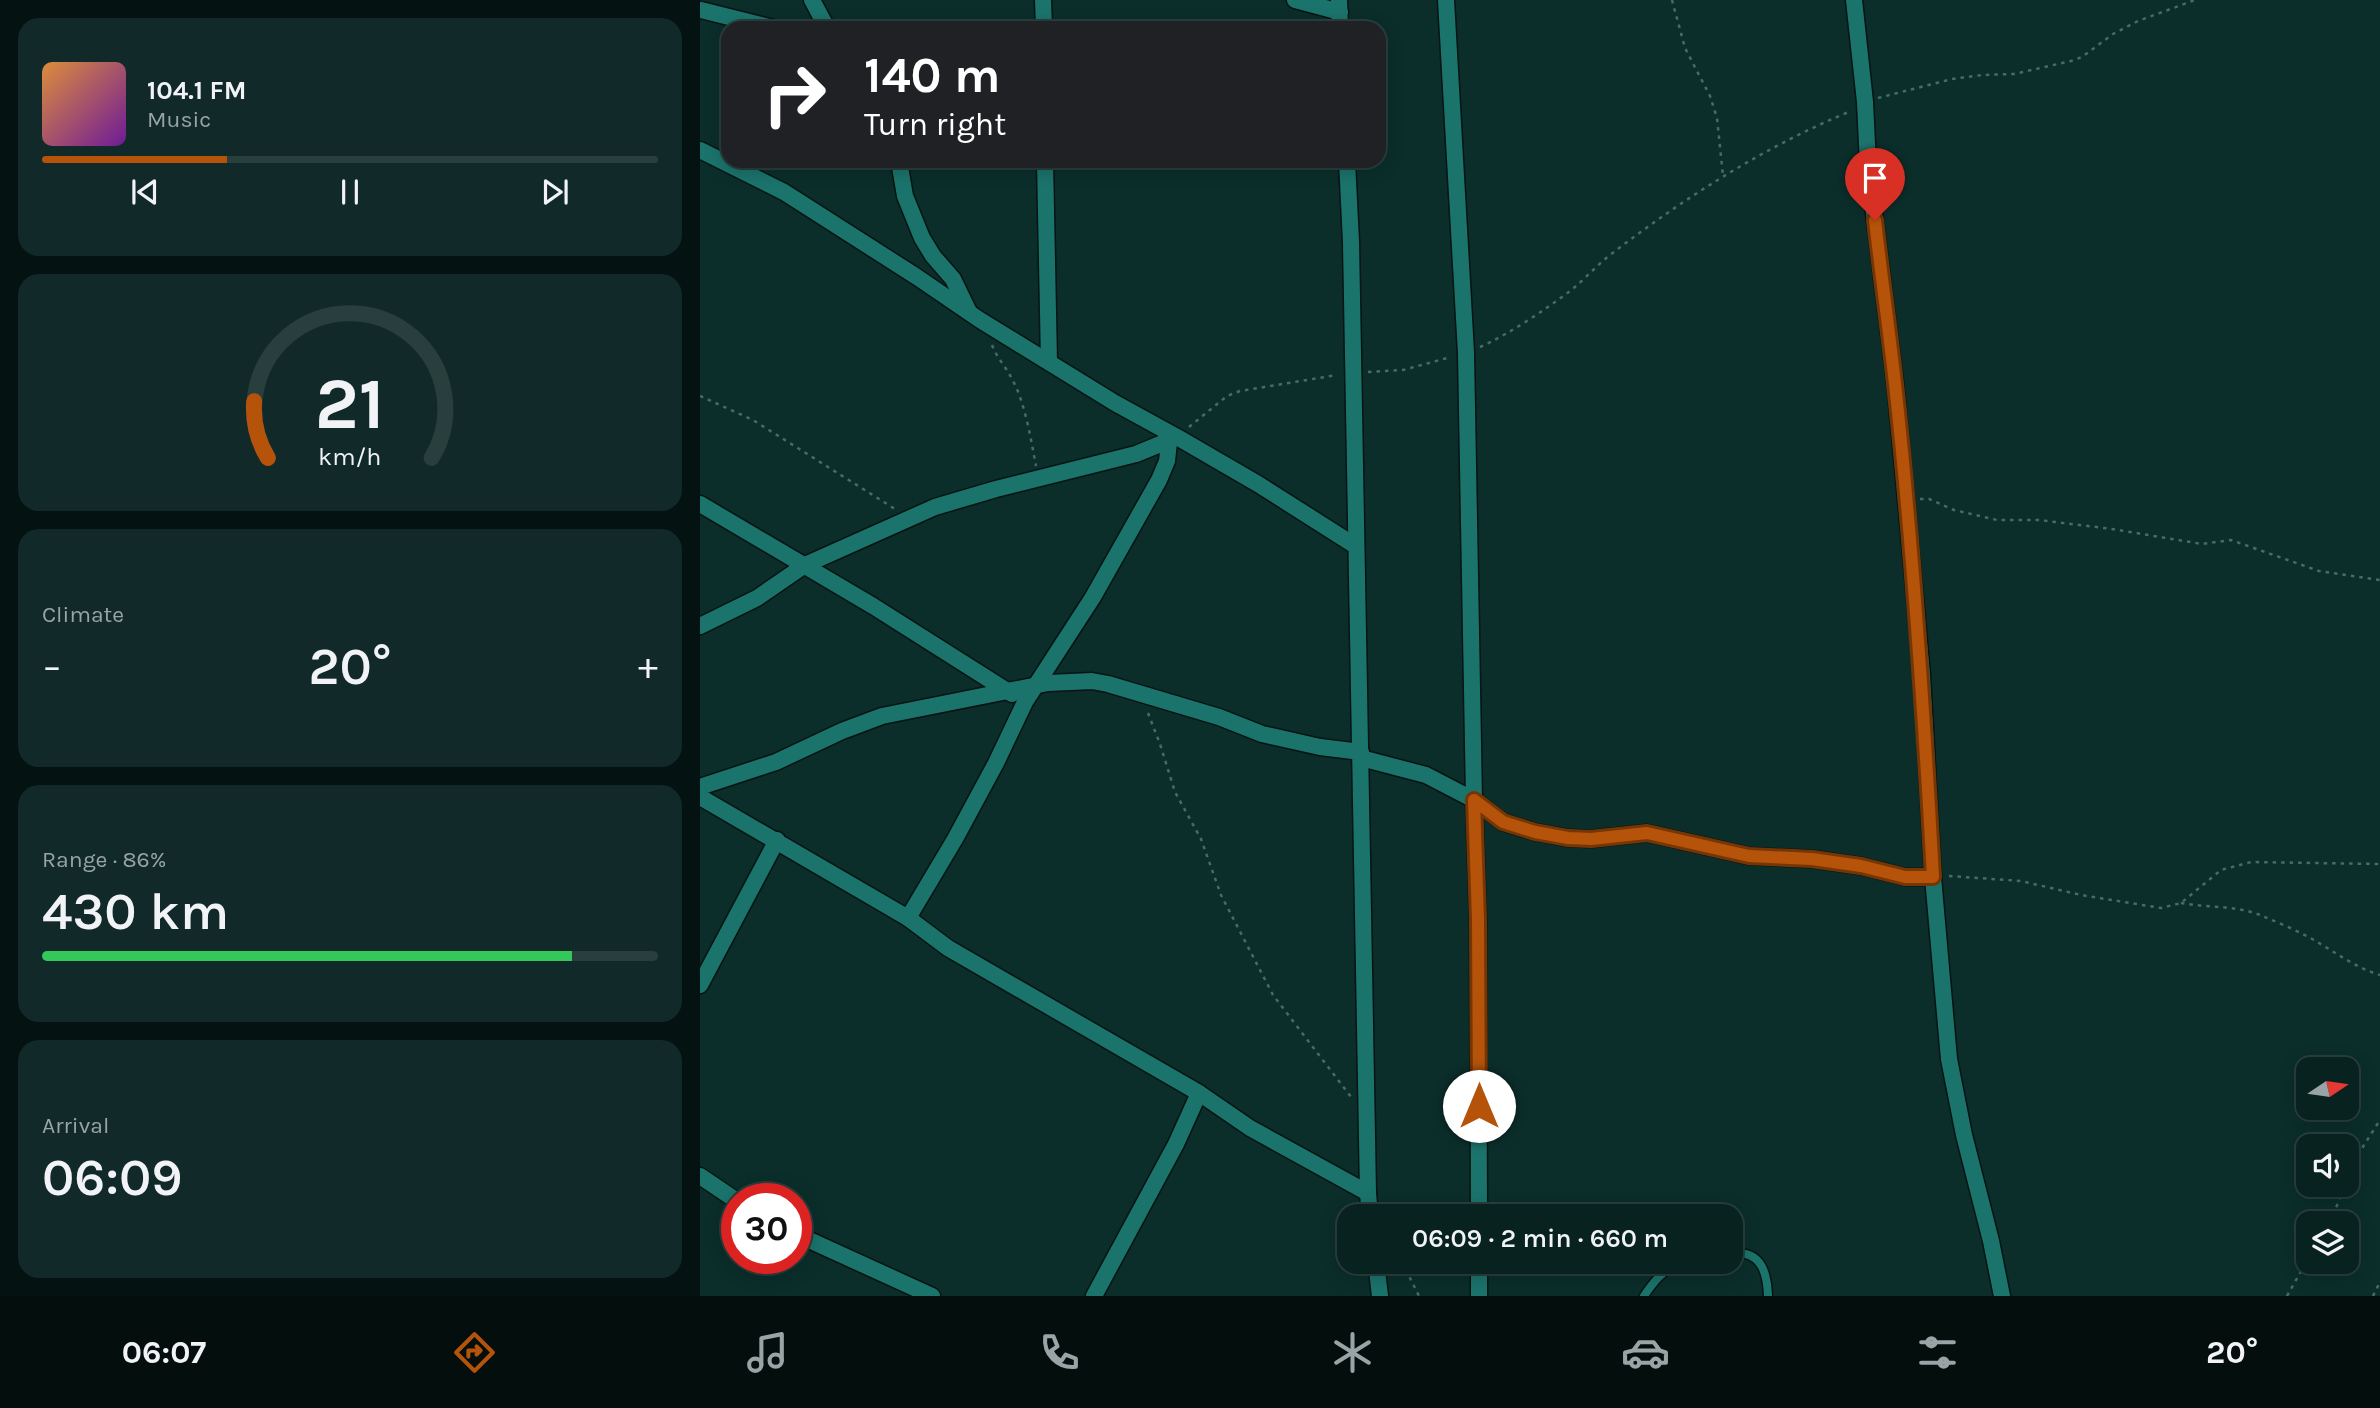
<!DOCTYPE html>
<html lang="en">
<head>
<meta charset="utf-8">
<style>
  :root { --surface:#082220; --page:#112a29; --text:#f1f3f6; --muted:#98a4a5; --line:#293f3e; --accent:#b45309 }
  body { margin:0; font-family:Karla,sans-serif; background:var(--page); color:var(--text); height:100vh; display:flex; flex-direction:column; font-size:26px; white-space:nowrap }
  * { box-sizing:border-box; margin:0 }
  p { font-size:23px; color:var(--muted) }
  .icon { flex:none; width:38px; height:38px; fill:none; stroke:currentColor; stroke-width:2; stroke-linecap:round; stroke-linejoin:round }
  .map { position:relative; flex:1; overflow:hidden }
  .side { display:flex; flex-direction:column; gap:18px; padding:18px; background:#041312; width:700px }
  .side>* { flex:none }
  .banner { position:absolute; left:21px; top:21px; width:665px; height:147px; border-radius:21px; box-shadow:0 4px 18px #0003,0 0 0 2px var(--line); background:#202124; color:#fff; overflow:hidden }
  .needle { width:46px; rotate:77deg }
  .controls { position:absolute; left:1596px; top:1057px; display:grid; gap:14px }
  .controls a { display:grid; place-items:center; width:63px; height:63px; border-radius:14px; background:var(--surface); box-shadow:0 4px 18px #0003,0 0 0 2px var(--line); font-size:35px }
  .speed { position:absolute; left:21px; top:1183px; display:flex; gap:14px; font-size:35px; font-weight:700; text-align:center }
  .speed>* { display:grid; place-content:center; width:91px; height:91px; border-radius:50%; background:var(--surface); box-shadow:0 4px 18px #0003,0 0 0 2px var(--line); line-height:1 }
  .speed .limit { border:10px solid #d22; background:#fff; color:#111 }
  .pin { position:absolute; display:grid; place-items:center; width:60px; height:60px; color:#fff; margin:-72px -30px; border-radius:50% 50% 50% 0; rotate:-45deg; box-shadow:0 0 7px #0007 }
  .pin .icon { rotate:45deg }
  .me { position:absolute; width:77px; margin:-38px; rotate:0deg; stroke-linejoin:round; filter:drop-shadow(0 0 5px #0008) }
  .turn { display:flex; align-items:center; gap:24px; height:147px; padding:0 28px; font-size:32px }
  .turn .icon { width:91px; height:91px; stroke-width:2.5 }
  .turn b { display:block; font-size:49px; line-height:60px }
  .big { font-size:52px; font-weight:600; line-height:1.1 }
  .side .card { flex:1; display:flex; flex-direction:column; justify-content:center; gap:10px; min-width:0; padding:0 24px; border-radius:21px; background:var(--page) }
  .side .dial { align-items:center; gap:0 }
  .dial svg { height:182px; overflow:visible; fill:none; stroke:var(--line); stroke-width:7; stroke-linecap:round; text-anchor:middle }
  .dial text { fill:var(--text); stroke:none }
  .song { display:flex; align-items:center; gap:21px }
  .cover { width:84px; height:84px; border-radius:10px; background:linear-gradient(135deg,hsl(30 70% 55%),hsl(280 70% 35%)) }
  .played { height:7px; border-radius:4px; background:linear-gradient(90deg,var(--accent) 30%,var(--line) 30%) }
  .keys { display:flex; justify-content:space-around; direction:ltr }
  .heat { display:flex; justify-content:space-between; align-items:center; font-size:38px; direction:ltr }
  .charge { height:10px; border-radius:5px; background:linear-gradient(90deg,#34c759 86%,var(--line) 0) }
  .trip { position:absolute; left:637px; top:1204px; width:406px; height:70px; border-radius:21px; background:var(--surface); box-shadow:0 4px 18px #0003,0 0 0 2px var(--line); font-weight:600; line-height:70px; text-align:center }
  .tab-bar { display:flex; height:112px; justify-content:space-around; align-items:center; background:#030e0d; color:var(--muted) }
  .tab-bar .icon { width:49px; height:49px }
  .tab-bar .on { color:var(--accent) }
  .tab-bar b { font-size:32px; color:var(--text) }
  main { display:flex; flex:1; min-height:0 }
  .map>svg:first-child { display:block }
</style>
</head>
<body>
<main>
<section class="side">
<div class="card">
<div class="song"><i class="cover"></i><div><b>104.1 FM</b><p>Music</p></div></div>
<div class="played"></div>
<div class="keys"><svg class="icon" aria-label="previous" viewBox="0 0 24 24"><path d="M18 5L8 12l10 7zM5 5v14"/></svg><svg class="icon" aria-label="pause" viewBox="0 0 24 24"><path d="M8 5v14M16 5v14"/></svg><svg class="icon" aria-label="next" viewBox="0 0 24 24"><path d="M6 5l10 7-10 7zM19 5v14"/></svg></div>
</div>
<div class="card dial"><svg viewBox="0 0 100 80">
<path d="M14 69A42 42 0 1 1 86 69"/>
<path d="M14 69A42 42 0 0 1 8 44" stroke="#b45309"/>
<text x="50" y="56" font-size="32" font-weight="700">21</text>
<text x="50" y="72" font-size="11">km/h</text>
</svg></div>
<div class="card"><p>Climate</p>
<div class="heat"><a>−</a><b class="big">20°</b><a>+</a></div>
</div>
<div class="card"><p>Range · 86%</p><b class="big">430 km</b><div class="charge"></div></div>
<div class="card"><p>Arrival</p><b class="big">06:09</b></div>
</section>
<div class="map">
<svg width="1680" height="1296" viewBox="0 0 1680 1296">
  <rect width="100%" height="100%" fill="#0b2e2b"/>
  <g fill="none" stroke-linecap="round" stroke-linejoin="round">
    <g stroke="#061412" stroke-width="11">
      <g id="lane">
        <path d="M1031,1253C1060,1251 1067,1269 1068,1296"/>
        <path d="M944,1296C954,1281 963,1270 981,1262"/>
      </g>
    </g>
    <g stroke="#061412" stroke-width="19">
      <g id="street">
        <polyline points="112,0 127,28"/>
        <polyline points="343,0 344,28"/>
        <polyline points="595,0 640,12"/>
        <polyline points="639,0 640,28"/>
        <polyline points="746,0 766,353 774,800 778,920 779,1216"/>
        <polyline points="1154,0 1165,102 1168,165 1195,382 1204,478 1222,675 1233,877 1249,1059 1264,1135 1291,1241 1302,1296"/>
        <polyline points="1,10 73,28"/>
        <polyline points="0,150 84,192 217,277 280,320 415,403 477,437 558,484 654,545"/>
        <polyline points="199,161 205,196 222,238 233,256 253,279 269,312"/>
        <polyline points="345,161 349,362"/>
        <polyline points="647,161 651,242 668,1193 670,1216"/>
        <polyline points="0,504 173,606 312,694"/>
        <polyline points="0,626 57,598 105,565 235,507 296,489 436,454 475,438"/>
        <polyline points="661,758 726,775 774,800 803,822 835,832 868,838 891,839 947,833 1049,856 1112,859 1161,866 1205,877 1233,877"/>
        <polyline points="0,787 76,762 142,731 182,716 348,683 392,681 408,684 519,717 562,734 620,747 661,752"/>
        <polyline points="0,797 208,918 248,948 499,1093 550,1128 668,1193"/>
        <polyline points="208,918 255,839 296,763 325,702 393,597 459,480 467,461 469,442"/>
        <polyline points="0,985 77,840"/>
        <polyline points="0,1176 37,1201"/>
        <polyline points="96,1234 232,1296"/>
        <polyline points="676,1262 680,1296"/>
        <polyline points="779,1262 779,1296"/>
        <polyline points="394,1296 476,1144 499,1093"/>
      </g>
    </g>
    <g stroke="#456c68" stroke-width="2.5" stroke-dasharray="3.5 5" stroke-linecap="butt">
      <polyline points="972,0 985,48 1010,96 1017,118 1023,176"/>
      <polyline points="1178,98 1252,79 1282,75 1314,74 1371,61 1382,57 1413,34 1438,21 1495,0"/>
      <path d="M292,345C297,358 306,367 312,379C325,402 331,440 336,466"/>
      <path d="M780,347C809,334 845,310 870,291C884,280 896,266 910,255C984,198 1064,147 1151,111"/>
      <polyline points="668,372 703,370 751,357"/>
      <polyline points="0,396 53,420 195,509"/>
      <polyline points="489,427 527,396 540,391 637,375"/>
      <polyline points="1220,499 1229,499 1254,510 1297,520 1339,520 1412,529 1502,544 1531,540 1619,571 1680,580"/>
      <polyline points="448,713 460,744 475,792 501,839 521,895 573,995 651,1097"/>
      <polyline points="1249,876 1321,881 1381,895 1461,908 1481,903 1521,870 1551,862 1680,864"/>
      <path d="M1481,903C1507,908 1535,905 1560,915C1579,923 1601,932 1619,943C1639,955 1657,968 1680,975"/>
      <polyline points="1647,1178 1659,1153 1680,1120"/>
      <polyline points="1630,1223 1645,1185"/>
      <polyline points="702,1262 719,1296"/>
      <polyline points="1587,1296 1608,1259"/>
      <polyline points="1673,1296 1680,1282"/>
    </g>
    <use href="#lane" stroke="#1b746c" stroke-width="8"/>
    <use href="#street" stroke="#1b746c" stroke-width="16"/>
  </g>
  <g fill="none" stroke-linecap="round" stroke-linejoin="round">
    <g stroke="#753606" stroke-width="18">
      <path id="route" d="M779,1106L778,920L774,800L803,822L835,832L868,838L891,839L947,833L1049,856L1112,859L1161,866L1205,877H1233C1224,712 1213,548 1195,384C1189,329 1181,274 1175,220"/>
    </g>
    <use href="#route" stroke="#b45309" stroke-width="12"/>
  </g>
</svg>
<div class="controls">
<a><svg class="needle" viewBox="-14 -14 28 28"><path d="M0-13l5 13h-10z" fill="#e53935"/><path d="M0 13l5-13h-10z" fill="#98a4a5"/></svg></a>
<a><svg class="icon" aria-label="sound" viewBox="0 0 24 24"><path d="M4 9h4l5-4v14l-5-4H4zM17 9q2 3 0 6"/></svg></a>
<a><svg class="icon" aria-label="layers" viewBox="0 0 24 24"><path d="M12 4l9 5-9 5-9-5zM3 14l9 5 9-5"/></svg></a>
</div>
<div class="speed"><div class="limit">30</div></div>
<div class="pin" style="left:1175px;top:220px;background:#d93025"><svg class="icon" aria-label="arrive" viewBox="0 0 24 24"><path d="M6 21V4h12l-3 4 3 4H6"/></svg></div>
<svg class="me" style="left:779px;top:1106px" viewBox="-20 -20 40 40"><circle r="19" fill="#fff"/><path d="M0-13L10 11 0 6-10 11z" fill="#b45309"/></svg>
<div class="trip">06:09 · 2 min · 660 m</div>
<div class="banner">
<div class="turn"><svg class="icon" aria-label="right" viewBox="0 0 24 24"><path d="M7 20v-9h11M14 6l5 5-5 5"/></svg><div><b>140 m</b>Turn right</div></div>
</div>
</div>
</main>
<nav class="tab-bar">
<b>06:07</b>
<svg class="icon on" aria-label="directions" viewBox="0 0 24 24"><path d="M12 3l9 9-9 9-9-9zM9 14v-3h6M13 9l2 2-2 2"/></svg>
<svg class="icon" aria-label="music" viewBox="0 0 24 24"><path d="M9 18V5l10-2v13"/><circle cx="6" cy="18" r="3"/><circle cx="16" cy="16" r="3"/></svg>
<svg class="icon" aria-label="phone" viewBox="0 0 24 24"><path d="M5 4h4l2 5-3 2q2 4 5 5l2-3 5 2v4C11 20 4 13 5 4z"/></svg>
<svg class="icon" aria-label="climate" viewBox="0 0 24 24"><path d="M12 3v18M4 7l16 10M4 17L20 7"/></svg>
<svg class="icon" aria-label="car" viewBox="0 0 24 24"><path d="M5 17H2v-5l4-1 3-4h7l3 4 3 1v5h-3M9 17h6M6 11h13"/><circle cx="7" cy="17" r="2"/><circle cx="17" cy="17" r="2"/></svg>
<svg class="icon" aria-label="filters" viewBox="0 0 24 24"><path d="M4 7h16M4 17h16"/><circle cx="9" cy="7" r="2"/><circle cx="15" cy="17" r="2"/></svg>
<b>20°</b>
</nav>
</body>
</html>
